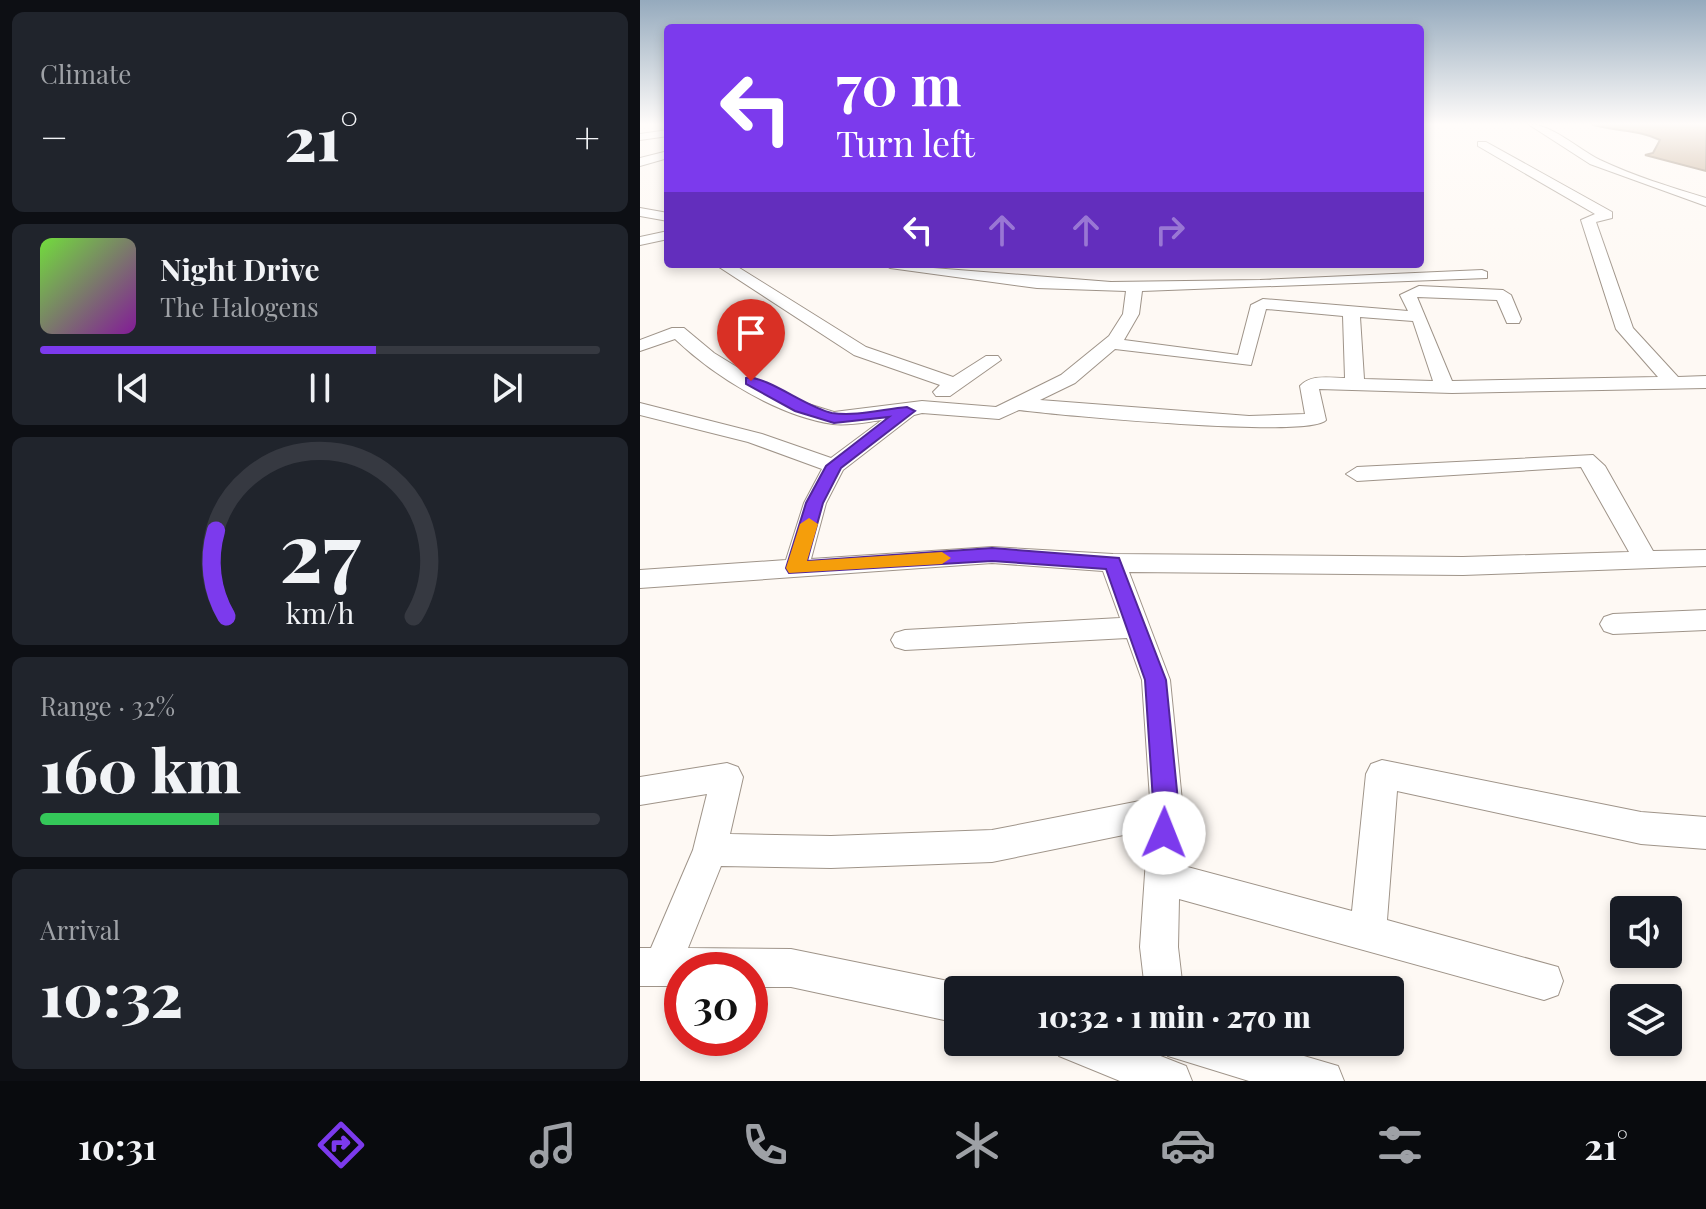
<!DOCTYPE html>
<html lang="en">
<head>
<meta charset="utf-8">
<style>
  :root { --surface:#171b24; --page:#20242c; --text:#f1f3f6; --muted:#9ea1a6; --line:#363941; --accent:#7c3aed }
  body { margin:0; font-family:"Playfair Display",serif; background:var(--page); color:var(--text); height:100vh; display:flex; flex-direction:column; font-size:30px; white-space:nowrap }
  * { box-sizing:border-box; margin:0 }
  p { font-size:26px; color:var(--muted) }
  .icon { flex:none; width:44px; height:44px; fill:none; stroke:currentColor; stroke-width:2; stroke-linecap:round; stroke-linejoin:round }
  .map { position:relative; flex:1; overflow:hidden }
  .panel { display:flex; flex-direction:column; gap:12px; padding:12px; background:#0d0f14; width:640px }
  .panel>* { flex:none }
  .hud { position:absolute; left:24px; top:24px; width:760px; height:244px; border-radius:8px; box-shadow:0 4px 12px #0003; background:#7c3aed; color:#fff; overflow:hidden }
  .controls { position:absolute; left:970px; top:896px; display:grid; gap:16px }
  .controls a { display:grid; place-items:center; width:72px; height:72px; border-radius:8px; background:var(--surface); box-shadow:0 4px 12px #0003; font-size:40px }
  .speed { position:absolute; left:24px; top:952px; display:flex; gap:16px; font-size:40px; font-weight:700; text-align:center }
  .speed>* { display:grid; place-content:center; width:104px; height:104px; border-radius:50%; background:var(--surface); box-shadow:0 4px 12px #0003; line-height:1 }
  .speed .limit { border:12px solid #d22; background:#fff; color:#111 }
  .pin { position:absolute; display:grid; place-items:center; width:68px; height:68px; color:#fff; margin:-82px -34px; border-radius:50% 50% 50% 0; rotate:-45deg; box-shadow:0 0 8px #0007 }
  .pin .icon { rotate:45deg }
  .me { position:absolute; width:88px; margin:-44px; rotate:1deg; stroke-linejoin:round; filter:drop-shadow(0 0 6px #0008) }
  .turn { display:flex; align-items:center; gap:28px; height:168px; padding:0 40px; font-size:36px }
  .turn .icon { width:104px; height:104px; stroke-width:2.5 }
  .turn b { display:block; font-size:56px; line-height:68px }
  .lanes { display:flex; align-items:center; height:76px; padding:0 40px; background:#0003; justify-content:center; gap:40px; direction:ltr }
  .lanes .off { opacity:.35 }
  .big { font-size:60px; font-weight:800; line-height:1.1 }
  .panel .card { flex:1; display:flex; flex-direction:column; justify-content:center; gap:12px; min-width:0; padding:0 28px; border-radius:12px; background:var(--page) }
  .panel .dial { align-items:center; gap:0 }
  .dial svg { height:208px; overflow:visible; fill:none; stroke:var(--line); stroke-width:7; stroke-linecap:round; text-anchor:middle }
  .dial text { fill:var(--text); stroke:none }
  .song { display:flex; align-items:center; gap:24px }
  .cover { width:96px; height:96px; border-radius:12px; background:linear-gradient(135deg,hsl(100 70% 55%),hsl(290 70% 35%)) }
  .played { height:8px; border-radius:4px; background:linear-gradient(90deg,var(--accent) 60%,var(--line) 60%) }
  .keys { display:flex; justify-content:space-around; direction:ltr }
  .heat { display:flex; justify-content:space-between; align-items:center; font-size:44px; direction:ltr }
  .charge { height:12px; border-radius:6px; background:linear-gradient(90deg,#34c759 32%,var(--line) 0) }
  .trip { position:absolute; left:304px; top:976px; width:460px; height:80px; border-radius:8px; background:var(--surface); box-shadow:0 4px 12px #0003; font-weight:800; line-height:80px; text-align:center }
  .tab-bar { display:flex; height:128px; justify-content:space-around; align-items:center; background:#090b0e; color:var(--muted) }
  .tab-bar .icon { width:56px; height:56px }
  .tab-bar .on { color:var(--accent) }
  .tab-bar b { font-size:36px; color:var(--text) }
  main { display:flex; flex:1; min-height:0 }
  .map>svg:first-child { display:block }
</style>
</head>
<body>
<main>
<section class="panel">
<div class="card"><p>Climate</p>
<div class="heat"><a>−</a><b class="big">21°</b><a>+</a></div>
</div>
<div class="card">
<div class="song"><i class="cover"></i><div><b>Night Drive</b><p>The Halogens</p></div></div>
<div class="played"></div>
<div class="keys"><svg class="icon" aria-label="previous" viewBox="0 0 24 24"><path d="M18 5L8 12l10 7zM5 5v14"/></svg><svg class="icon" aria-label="pause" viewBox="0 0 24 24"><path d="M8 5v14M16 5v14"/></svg><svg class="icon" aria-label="next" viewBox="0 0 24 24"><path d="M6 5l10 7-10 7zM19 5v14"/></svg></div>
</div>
<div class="card dial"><svg viewBox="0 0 100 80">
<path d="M14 69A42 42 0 1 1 86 69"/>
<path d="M14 69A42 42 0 0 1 10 36" stroke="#7c3aed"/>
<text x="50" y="56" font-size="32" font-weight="700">27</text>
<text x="50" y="72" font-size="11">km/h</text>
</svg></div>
<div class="card"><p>Range · 32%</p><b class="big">160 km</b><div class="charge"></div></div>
<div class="card"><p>Arrival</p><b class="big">10:32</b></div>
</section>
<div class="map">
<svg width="1066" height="1081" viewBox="0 0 1066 1081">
  <rect width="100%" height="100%" fill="#fef9f4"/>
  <path fill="#b99c7c" stroke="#867059" stroke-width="2" d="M951,124H1066V171L1005,155L1013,153L1020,140C998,129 975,132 951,124Z"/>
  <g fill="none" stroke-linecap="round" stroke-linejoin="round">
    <g stroke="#9f9489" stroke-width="2">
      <g id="minor">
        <path d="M888,124C912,124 938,149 960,160C994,176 1030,187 1066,198V206L950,164Z"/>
        <polygon points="28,130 28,136 0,140 0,134"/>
        <path d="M838,142H846L972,212V218L956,222L993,328L1038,377L1066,376V388L812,393L679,389L686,420C670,439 418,415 379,410L359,419L282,413L274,415L203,470L186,503L171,559L352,547L473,554L823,557L989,552L941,467L717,481L706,474L717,467L953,455L965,466L1013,551L1066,550V566L823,575L489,572L530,680L542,801L540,865L712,911L726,774L731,764L742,760L1001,812L1066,817V849L1001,844L757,791L747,920L918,967L923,981L918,995L904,1000L539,899L538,947L543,990H505L500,947L508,830L352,862L191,868L81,866L48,948L151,949L318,983L332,990H318V1023L151,987H110V970H42V986H0V948H11L53,850L67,794L0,805V777L87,763L98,767L103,777L90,834L191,836L352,830L510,799L502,680L487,638L265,650L255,647L251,640L255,633L265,630L480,618L463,571L352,563L0,588V570L146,560L164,503L182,469L108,442L0,415V403L122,434L191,458L242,420C226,422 209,426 193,424C138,416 75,377 35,339L0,351V340L32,328H44L74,353L118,380L165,403L194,412L282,401L356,407L421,375L469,336L483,314L486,291L397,288L250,268L243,264L471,282L620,280L842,270L847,272V278L502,291L499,314L484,340L598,355L611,305L623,299L768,311L760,295L779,286L863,290L871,295L881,319L879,323H867L857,300L777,297L812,381L1018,377L976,329L941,220L955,214L838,146ZM626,309L703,316L705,378C689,378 671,374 660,386L665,414L609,416L400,400L435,383L475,349L611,365ZM720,317L773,321L793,381L724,379Z"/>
        <polygon points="28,151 28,158 0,166 0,158"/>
        <polygon points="0,208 28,213 28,221 0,216"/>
        <polygon points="28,231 28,239 0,245 0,237"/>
        <polygon points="93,264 226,347 313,377 346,356 358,356 361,360 310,396 296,396 293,392 300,385 214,355 76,265"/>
        <polygon points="1066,610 1066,630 973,634 964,631 960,624 964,617 973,614"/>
        <polygon points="413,1042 485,1042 546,1066 552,1081 480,1081 419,1056"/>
        <polygon points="522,1042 616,1042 698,1066 704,1081 609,1081 528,1056"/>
      </g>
    </g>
    <use href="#minor" fill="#fff" fill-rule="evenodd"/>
  </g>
  <linearGradient id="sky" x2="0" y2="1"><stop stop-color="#95aabd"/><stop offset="0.45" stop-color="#fffcfa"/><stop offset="1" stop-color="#fffcfa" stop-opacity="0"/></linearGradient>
  <rect width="1066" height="276" fill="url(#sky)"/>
  <path fill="#7c3aed" stroke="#51269a" stroke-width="2" d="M106,378C126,375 167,408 192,413C215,417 244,409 267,407L275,411L201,468L183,503L167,561L352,548L479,558L526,680L538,801L533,841L524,845L515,841L512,833L513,801L505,680L466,569L352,561L149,573L146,568L166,503L186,466L249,417L194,423L155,411L106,384Z"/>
  <polygon fill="#f59e0b" points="169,518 178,524 167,561 302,552 311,558 302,564 149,573 146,568 160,524"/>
</svg>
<div class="controls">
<a><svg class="icon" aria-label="sound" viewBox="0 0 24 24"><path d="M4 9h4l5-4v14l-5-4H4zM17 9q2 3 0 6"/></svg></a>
<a><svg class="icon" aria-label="layers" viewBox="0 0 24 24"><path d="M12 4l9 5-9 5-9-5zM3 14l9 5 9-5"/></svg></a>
</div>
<div class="speed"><div class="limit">30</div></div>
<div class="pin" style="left:111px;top:381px;background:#d93025"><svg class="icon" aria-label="arrive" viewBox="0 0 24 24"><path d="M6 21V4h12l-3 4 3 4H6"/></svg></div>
<svg class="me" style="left:524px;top:833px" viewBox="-20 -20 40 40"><circle r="19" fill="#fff"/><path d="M0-13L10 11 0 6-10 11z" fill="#7c3aed"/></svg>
<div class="trip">10:32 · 1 min · 270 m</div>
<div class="hud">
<div class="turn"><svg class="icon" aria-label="left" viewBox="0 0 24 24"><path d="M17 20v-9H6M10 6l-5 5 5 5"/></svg><div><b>70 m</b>Turn left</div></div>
<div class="lanes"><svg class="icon" aria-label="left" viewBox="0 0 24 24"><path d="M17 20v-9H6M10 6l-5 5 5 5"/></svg><svg class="icon off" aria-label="ahead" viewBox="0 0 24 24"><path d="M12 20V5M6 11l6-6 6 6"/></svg><svg class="icon off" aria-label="ahead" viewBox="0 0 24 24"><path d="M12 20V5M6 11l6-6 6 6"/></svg><svg class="icon off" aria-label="right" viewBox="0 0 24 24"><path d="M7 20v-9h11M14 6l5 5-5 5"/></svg></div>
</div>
</div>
</main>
<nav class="tab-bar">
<b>10:31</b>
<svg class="icon on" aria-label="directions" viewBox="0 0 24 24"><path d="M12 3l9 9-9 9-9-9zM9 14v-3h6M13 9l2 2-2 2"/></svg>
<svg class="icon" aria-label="music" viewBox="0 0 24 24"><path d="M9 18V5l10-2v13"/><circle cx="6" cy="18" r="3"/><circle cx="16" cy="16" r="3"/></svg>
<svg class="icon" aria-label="phone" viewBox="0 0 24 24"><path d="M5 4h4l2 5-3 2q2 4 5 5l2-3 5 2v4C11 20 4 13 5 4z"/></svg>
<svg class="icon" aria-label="climate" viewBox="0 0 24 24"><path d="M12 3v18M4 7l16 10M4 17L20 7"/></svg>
<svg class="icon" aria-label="car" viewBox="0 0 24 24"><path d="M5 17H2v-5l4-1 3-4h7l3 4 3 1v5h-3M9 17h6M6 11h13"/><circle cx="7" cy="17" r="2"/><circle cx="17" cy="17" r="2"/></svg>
<svg class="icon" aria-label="filters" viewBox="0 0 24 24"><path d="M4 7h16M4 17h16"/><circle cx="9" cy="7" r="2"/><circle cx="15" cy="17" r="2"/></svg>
<b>21°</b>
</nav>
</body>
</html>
